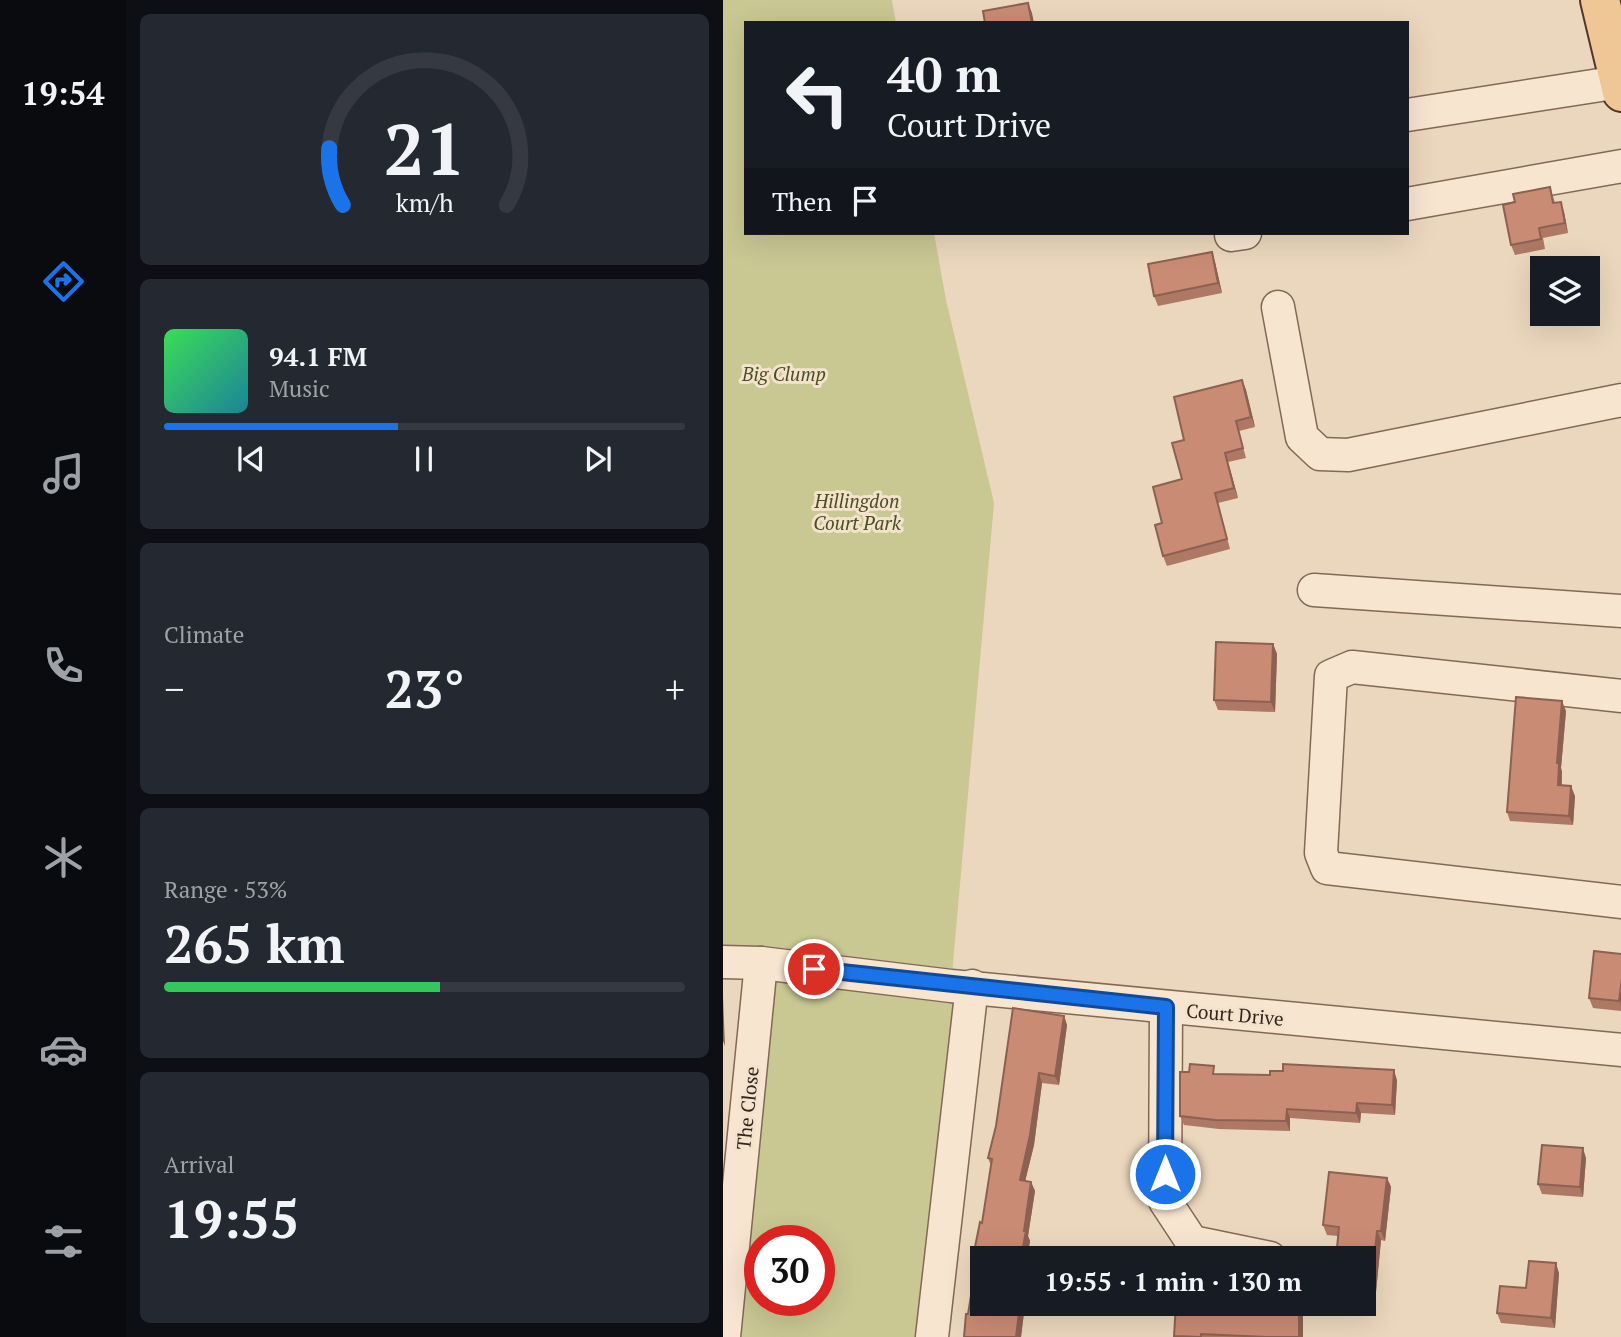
<!DOCTYPE html>
<html lang="en">
<head>
<meta charset="utf-8">
<style>
  :root { --surface:#171b24; --page:#242831; --text:#f1f3f6; --muted:#9ea1a6; --line:#363941; --accent:#1a73e8 }
  body { margin:0; font-family:"PT Serif",serif; background:var(--page); color:var(--text); height:100vh; display:flex; flex-direction:column; font-size:26px; white-space:nowrap }
  * { box-sizing:border-box; margin:0 }
  p { font-size:23px; color:var(--muted) }
  .icon { flex:none; width:38px; height:38px; fill:none; stroke:currentColor; stroke-width:2; stroke-linecap:round; stroke-linejoin:round }
  .map { position:relative; flex:1; overflow:hidden }
  .panel { display:flex; flex-direction:column; gap:14px; padding:14px; background:#0d0f14; width:597px }
  .panel>* { flex:none }
  .hud { position:absolute; left:21px; top:21px; width:665px; height:214px; border-radius:0px; box-shadow:0 7px 28px #0002; background:#171b24; color:var(--text); overflow:hidden }
  .buttons { position:absolute; left:807px; top:256px; display:grid; gap:14px }
  .buttons a { display:grid; place-items:center; width:70px; height:70px; border-radius:0px; background:var(--surface); box-shadow:0 7px 28px #0002; font-size:35px }
  .speed { position:absolute; left:21px; top:1225px; display:flex; gap:14px; font-size:35px; font-weight:700; text-align:center }
  .speed>* { display:grid; place-content:center; width:91px; height:91px; border-radius:50%; background:var(--surface); box-shadow:0 7px 28px #0002; line-height:1 }
  .speed .limit { border:10px solid #d22; background:#fff; color:#111 }
  .pin { position:absolute; display:grid; place-items:center; width:60px; height:60px; color:#fff; margin:-30px; border:4px solid #fff; border-radius:50%; box-shadow:0 2px 7px #0007 }
  .me { position:absolute; width:77px; margin:-38px; rotate:0deg; stroke-linejoin:round; filter:drop-shadow(0 0 5px #0008) }
  .turn { display:flex; align-items:center; gap:24px; height:147px; padding:0 28px; font-size:32px }
  .turn .icon { width:91px; height:91px; stroke-width:2.5 }
  .turn b { display:block; font-size:49px; line-height:60px }
  .then { display:flex; align-items:center; height:66px; padding:0 28px; background:#0003; gap:14px; font-size:26px }
  .big { font-size:52px; font-weight:600; line-height:1.1 }
  .panel .widget { flex:1; display:flex; flex-direction:column; justify-content:center; gap:10px; min-width:0; padding:0 24px; border-radius:10px; background:var(--page) }
  .panel .dial { align-items:center; gap:0 }
  .dial svg { height:182px; overflow:visible; fill:none; stroke:var(--line); stroke-width:7; stroke-linecap:round; text-anchor:middle }
  .dial text { fill:var(--text); stroke:none }
  .song { display:flex; align-items:center; gap:21px }
  .cover { width:84px; height:84px; border-radius:10px; background:linear-gradient(135deg,hsl(130 70% 55%),hsl(190 70% 35%)) }
  .played { height:7px; border-radius:4px; background:linear-gradient(90deg,var(--accent) 45%,var(--line) 45%) }
  .keys { display:flex; justify-content:space-around; direction:ltr }
  .heat { display:flex; justify-content:space-between; align-items:center; font-size:38px; direction:ltr }
  .charge { height:10px; border-radius:5px; background:linear-gradient(90deg,#34c759 53%,var(--line) 0) }
  .trip { position:absolute; left:247px; top:1246px; width:406px; height:70px; border-radius:0px; background:var(--surface); box-shadow:0 7px 28px #0002; font-weight:600; line-height:70px; text-align:center }
  main { display:flex; flex:1; min-height:0 }
  .menu { display:flex; flex-direction:column; width:126px; justify-content:space-around; align-items:center; background:#090b0e; color:var(--muted) }
  .menu .icon { width:49px; height:49px }
  .menu .active { color:var(--accent) }
  .menu b { font-size:32px; color:var(--text) }
  .map>svg:first-child { display:block }
</style>
</head>
<body>
<main>
<nav class="menu">
<b>19:54</b>
<svg class="icon active" aria-label="directions" viewBox="0 0 24 24"><path d="M12 3l9 9-9 9-9-9zM9 14v-3h6M13 9l2 2-2 2"/></svg>
<svg class="icon" aria-label="music" viewBox="0 0 24 24"><path d="M9 18V5l10-2v13"/><circle cx="6" cy="18" r="3"/><circle cx="16" cy="16" r="3"/></svg>
<svg class="icon" aria-label="phone" viewBox="0 0 24 24"><path d="M5 4h4l2 5-3 2q2 4 5 5l2-3 5 2v4C11 20 4 13 5 4z"/></svg>
<svg class="icon" aria-label="climate" viewBox="0 0 24 24"><path d="M12 3v18M4 7l16 10M4 17L20 7"/></svg>
<svg class="icon" aria-label="car" viewBox="0 0 24 24"><path d="M5 17H2v-5l4-1 3-4h7l3 4 3 1v5h-3M9 17h6M6 11h13"/><circle cx="7" cy="17" r="2"/><circle cx="17" cy="17" r="2"/></svg>
<svg class="icon" aria-label="filters" viewBox="0 0 24 24"><path d="M4 7h16M4 17h16"/><circle cx="9" cy="7" r="2"/><circle cx="15" cy="17" r="2"/></svg>
</nav>
<section class="panel">
<div class="widget dial"><svg viewBox="0 0 100 80">
<path d="M14 69A42 42 0 1 1 86 69"/>
<path d="M14 69A42 42 0 0 1 8 44" stroke="#1a73e8"/>
<text x="50" y="56" font-size="32" font-weight="700">21</text>
<text x="50" y="72" font-size="11">km/h</text>
</svg></div>
<div class="widget">
<div class="song"><i class="cover"></i><div><b>94.1 FM</b><p>Music</p></div></div>
<div class="played"></div>
<div class="keys"><svg class="icon" aria-label="previous" viewBox="0 0 24 24"><path d="M18 5L8 12l10 7zM5 5v14"/></svg><svg class="icon" aria-label="pause" viewBox="0 0 24 24"><path d="M8 5v14M16 5v14"/></svg><svg class="icon" aria-label="next" viewBox="0 0 24 24"><path d="M6 5l10 7-10 7zM19 5v14"/></svg></div>
</div>
<div class="widget"><p>Climate</p>
<div class="heat"><a>−</a><b class="big">23°</b><a>+</a></div>
</div>
<div class="widget"><p>Range · 53%</p><b class="big">265 km</b><div class="charge"></div></div>
<div class="widget"><p>Arrival</p><b class="big">19:55</b></div>
</section>
<div class="map">
<svg width="899" height="1337" viewBox="0 0 899 1337">
  <rect width="100%" height="100%" fill="#ebd7bd"/>
  <path fill="#c9c792" fill-rule="evenodd" d="M0,0H169L173,23H23V233H211L223,300L271,503L228,985L249,986L209,1337H1L38,964L0,962ZM37,1241H96V1300H37Z"/>
  <g fill="none" stroke-linecap="round" stroke-linejoin="round">
    <g stroke="#836857" stroke-width="35">
      <g id="minor">
        <polyline points="684,115 896,82"/>
        <polyline points="684,204 899,166"/>
        <polyline points="508,235 522,233"/>
        <polyline points="555,307 579,437 597,454 625,455 899,400"/>
        <polyline points="591,590 899,611"/>
        <polyline points="899,696 629,667 608,676 598,853 604,868 899,902"/>
        <polyline points="0,962 38,963 228,986 899,1050"/>
        <polyline points="443,1007 442,1201 469,1242 547,1258"/>
        <polyline points="1,1337 38,963"/>
        <polyline points="209,1337 249,986"/>
      </g>
    </g>
    <g stroke="#50372c" stroke-width="42">
      <polyline id="major" points="877,0 899,92"/>
    </g>
    <use href="#minor" stroke="#f7e5d0" stroke-width="32"/>
    <use href="#major" stroke="#efc695" stroke-width="38"/>
  </g>
  <g fill="#ad7864">
    <polygon points="827,187 832,203 841,212 845,233 820,238 822,249 792,255 788,245 792,202"/>
    <polygon points="492,262 499,293 435,306 431,296"/>
    <polygon points="519,380 523,390 532,427 516,431 523,458 505,462 515,498 495,503 507,549 444,566 440,556 459,479 461,440"/>
    <polygon points="550,644 554,654 552,712 495,710 491,700"/>
    <polygon points="843,711 838,768 839,772 839,786 852,796 850,825 787,821 784,812"/>
    <polygon points="899,954 899,1011 870,1008 866,998"/>
    <polygon points="341,1016 344,1025 336,1085 319,1083 311,1145 302,1181 308,1182 312,1191 305,1236 307,1241 304,1258 259,1258 259,1304 302,1304 298,1337 245,1314 254,1260 251,1252 259,1223 268,1166 265,1158"/>
    <polygon points="466,1072 494,1074 674,1080 672,1115 638,1113 637,1123 567,1118 567,1131 496,1129 461,1125 457,1116"/>
    <polygon points="863,1158 860,1197 819,1194 815,1184"/>
    <polygon points="664,1178 668,1187 662,1241 658,1240 653,1292 640,1291 640,1258 615,1236 604,1235 600,1225"/>
    <polygon points="836,1273 832,1328 778,1323 774,1313 803,1288"/>
    <polygon points="453,1304 549,1304 549,1306 580,1316 580,1337 451,1337"/>
  </g>
  <g fill="#8d6151">
    <polygon points="305,3 309,13 311,23 309,23"/>
    <polygon points="838,202 841,212 845,233 842,223"/>
    <polygon points="489,252 492,262 499,293 495,283"/>
    <polygon points="519,380 523,390 532,427 528,417"/>
    <polygon points="502,453 505,462 515,498 511,488"/>
    <polygon points="550,644 554,654 552,712 548,702"/>
    <polygon points="839,701 843,711 838,768 839,772 838,795 835,785 834,763"/>
    <polygon points="848,786 852,796 850,825 846,816"/>
    <polygon points="899,978 899,1008 896,1001"/>
    <polygon points="0,996 0,997 2,1046 0,1041"/>
    <polygon points="341,1016 344,1025 336,1085 332,1076"/>
    <polygon points="671,1070 674,1080 672,1115 669,1105"/>
    <polygon points="316,1073 319,1083 311,1145 300,1190 297,1180"/>
    <polygon points="634,1103 638,1113 637,1123 633,1113"/>
    <polygon points="564,1109 567,1118 567,1131 563,1121"/>
    <polygon points="860,1148 863,1158 860,1197 857,1187"/>
    <polygon points="664,1178 668,1187 662,1241 658,1231"/>
    <polygon points="308,1182 312,1191 305,1236 307,1241 304,1258 298,1258 301,1231"/>
    <polygon points="654,1231 658,1240 653,1292 649,1282"/>
    <polygon points="833,1263 836,1273 832,1328 828,1318"/>
    <polygon points="297,1304 302,1304 298,1337 293,1337"/>
    <polygon points="576,1306 580,1316 580,1337 576,1337"/>
  </g>
  <g fill="#c98b74" stroke="#8d6151" stroke-width="2">
    <polygon points="305,3 309,23 262,23 260,11"/>
    <polygon points="827,187 830,203 838,202 842,223 816,228 818,239 788,245 780,205 792,202 790,194"/>
    <polygon points="489,252 495,283 431,296 425,264"/>
    <polygon points="519,380 528,417 513,421 520,448 502,453 511,488 492,493 504,539 440,556 432,525 439,523 430,487 459,479 449,443 461,440 451,397"/>
    <polygon points="493,642 550,644 548,702 491,700"/>
    <polygon points="793,697 839,701 834,763 836,763 835,785 848,786 846,816 784,812"/>
    <polygon points="871,951 899,954 899,978 896,1001 866,998"/>
    <polygon points="290,1008 341,1016 332,1076 316,1073 307,1135 297,1180 308,1182 301,1231 303,1231 298,1258 259,1258 259,1304 297,1304 293,1337 241,1337 243,1314 245,1314 255,1253 251,1252 257,1222 259,1223 269,1159 265,1158 273,1126"/>
    <polygon points="467,1064 491,1066 490,1074 547,1075 547,1071 560,1071 560,1064 671,1070 669,1105 634,1103 633,1113 564,1109 563,1121 492,1120 457,1116 457,1072 466,1072"/>
    <polygon points="819,1145 860,1148 857,1187 815,1184"/>
    <polygon points="606,1172 664,1178 658,1231 654,1231 649,1282 640,1281 640,1258 613,1258 616,1227 600,1225"/>
    <polygon points="806,1261 833,1263 828,1318 774,1313 777,1286 803,1288"/>
    <polygon points="453,1304 545,1304 545,1306 576,1306 576,1337 544,1337 478,1334 478,1337 451,1336"/>
  </g>
  <g fill="none" stroke-linecap="round" stroke-linejoin="round">
    <g stroke="#114b97" stroke-width="18">
      <polyline id="route" points="91,969 443,1007 442,1174"/>
    </g>
    <use href="#route" stroke="#1a73e8" stroke-width="12"/>
  </g>
  <g text-anchor="middle" dominant-baseline="central" stroke-width="6" stroke-linejoin="round" paint-order="stroke">
    <g font-size="19" font-style="italic" fill="#4a4e23" stroke="#f3e2cc">
      <text x="61" y="373">Big Clump</text>
      <text x="134" y="500">Hillingdon<tspan x="134" dy="22">Court Park</tspan></text>
    </g>
    <g font-size="19" fill="#32231b" stroke="#f3e2cc">
      <text transform="translate(512 1014) rotate(5)">Court Drive</text>
      <text transform="translate(24 1108) rotate(-84)">The Close</text>
    </g>
  </g>
</svg>
<div class="buttons">
<a><svg class="icon" aria-label="layers" viewBox="0 0 24 24"><path d="M12 4l9 5-9 5-9-5zM3 14l9 5 9-5"/></svg></a>
</div>
<div class="speed"><div class="limit">30</div></div>
<div class="pin" style="left:91px;top:969px;background:#d93025"><svg class="icon" aria-label="arrive" viewBox="0 0 24 24"><path d="M6 21V4h12l-3 4 3 4H6"/></svg></div>
<svg class="me" style="left:442px;top:1174px" viewBox="-20 -20 40 40"><circle r="17" fill="#1a73e8" stroke="#fff" stroke-width="3"/><path d="M0-11L8 9 0 5-8 9z" fill="#fff"/></svg>
<div class="trip">19:55 · 1 min · 130 m</div>
<div class="hud">
<div class="turn"><svg class="icon" aria-label="left" viewBox="0 0 24 24"><path d="M17 20v-9H6M10 6l-5 5 5 5"/></svg><div><b>40 m</b>Court Drive</div></div>
<div class="then">Then<svg class="icon" aria-label="arrive" viewBox="0 0 24 24"><path d="M6 21V4h12l-3 4 3 4H6"/></svg></div>
</div>
</div>
</main>
</body>
</html>
